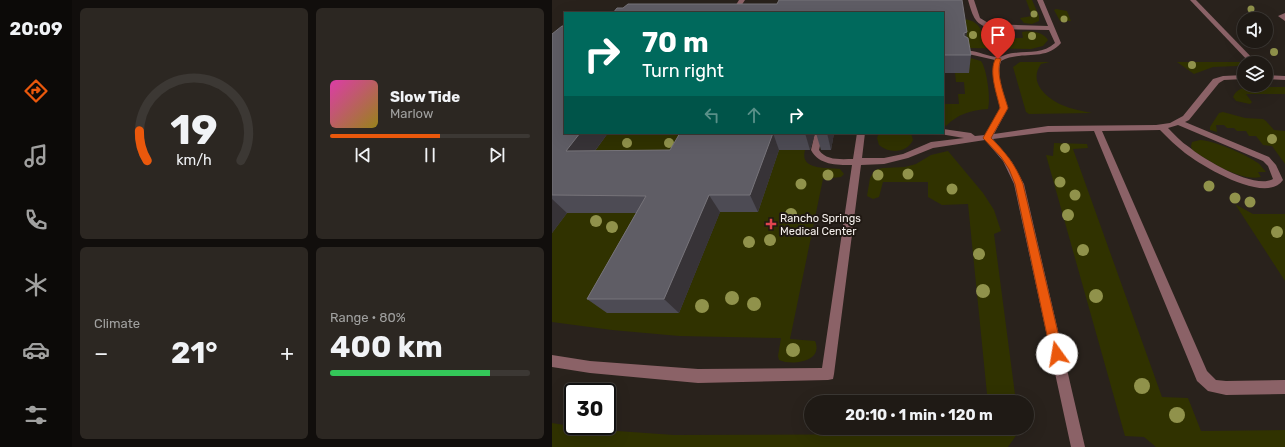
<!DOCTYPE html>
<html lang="en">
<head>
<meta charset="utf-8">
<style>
  :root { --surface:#1f1a15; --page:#2c2722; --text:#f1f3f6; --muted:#a1a1a0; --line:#3c3834; --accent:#ea580c }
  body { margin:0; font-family:Rubik,sans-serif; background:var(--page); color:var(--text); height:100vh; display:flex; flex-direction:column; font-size:15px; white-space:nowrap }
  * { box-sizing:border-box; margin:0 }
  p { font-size:13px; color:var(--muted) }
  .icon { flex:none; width:22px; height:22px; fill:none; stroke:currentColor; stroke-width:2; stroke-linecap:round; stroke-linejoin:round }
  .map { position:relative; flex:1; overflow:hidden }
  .panel { display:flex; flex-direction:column; gap:8px; padding:8px; background:#110e0c; width:480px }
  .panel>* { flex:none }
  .top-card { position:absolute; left:12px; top:12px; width:380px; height:122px; border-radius:0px; box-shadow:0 4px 16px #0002,0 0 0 1px var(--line); background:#00695c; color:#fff; overflow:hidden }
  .fabs { position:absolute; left:685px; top:12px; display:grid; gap:8px }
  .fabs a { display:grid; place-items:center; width:36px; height:36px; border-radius:50%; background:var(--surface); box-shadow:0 4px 16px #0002,0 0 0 1px var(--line); font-size:20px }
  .speed { position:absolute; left:12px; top:383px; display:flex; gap:8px; font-size:20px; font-weight:700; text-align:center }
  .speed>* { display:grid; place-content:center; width:52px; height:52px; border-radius:50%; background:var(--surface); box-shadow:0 4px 16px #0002,0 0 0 1px var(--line); line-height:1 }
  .speed .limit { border:2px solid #111; border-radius:6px; background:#fff; color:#111 }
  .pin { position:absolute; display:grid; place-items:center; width:34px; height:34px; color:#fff; margin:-41px -17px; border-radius:50% 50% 50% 0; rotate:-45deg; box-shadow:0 0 4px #0007 }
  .pin .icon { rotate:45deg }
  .me { position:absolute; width:44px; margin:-22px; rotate:347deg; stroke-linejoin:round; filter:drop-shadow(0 0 3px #0008) }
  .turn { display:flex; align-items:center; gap:14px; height:84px; padding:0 12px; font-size:18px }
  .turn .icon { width:52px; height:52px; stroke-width:2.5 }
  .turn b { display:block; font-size:28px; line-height:34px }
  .lanes { display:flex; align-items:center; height:38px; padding:0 12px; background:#0003; justify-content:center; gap:20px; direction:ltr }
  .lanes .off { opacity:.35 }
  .big { font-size:30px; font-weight:700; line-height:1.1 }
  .panel .widget { flex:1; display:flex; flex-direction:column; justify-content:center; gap:6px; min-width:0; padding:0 14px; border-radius:6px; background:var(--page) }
  .panel .dial { align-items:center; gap:0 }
  .dial svg { height:104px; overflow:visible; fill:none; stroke:var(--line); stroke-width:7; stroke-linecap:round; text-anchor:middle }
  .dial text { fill:var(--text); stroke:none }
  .song { display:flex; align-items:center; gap:12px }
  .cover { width:48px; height:48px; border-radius:6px; background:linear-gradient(135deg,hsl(320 70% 55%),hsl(50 70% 35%)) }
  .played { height:4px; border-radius:2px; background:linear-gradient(90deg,var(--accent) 55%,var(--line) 55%) }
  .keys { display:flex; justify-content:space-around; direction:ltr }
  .heat { display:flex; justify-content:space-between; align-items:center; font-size:22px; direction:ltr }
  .charge { height:6px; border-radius:3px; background:linear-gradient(90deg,#34c759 80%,var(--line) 0) }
  .panel .tiles { flex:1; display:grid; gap:8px; grid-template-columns:repeat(2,1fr) }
  .trip { position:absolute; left:252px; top:395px; width:230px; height:40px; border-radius:20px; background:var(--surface); box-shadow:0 4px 16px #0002,0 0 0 1px var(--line); font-weight:700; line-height:40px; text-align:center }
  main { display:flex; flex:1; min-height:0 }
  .tab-bar { display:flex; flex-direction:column; width:72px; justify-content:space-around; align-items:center; background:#0c0a08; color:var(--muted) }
  .tab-bar .icon { width:28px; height:28px }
  .tab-bar .current { color:var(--accent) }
  .tab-bar b { font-size:18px; color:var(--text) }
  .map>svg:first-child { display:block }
</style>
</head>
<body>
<main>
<nav class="tab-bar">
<b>20:09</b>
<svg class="icon current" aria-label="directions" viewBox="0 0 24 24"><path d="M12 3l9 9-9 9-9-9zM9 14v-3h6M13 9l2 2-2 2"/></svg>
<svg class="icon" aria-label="music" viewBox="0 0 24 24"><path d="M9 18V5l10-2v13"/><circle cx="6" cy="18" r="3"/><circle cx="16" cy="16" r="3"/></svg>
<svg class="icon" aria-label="phone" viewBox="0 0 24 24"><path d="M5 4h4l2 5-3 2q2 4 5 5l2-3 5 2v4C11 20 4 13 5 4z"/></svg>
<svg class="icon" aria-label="climate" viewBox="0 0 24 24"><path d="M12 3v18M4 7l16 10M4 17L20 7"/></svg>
<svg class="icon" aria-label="car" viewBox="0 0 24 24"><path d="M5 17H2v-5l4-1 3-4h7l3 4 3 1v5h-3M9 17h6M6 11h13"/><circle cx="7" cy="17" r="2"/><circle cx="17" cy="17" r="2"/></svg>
<svg class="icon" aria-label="filters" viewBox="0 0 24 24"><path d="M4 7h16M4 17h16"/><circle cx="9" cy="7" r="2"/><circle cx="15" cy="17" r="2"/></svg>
</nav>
<section class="panel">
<div class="tiles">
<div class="widget dial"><svg viewBox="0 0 100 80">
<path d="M14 69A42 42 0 1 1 86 69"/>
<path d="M14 69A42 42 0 0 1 8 46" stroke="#ea580c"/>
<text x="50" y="56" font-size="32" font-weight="700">19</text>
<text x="50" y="72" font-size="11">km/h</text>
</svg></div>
<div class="widget">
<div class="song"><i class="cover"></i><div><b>Slow Tide</b><p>Marlow</p></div></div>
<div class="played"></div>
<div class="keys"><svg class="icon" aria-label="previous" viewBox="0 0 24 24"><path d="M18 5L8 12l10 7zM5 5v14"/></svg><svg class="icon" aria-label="pause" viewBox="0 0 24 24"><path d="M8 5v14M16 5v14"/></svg><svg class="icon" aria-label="next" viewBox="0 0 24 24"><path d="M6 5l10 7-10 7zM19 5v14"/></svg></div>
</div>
<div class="widget"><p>Climate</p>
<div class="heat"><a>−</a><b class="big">21°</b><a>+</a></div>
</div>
<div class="widget"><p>Range · 80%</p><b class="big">400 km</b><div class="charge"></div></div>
</div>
</section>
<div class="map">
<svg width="733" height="447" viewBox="0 0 733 447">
  <rect width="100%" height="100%" fill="#29221c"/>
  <g fill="#303200">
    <polygon points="474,0 480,0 487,16 487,21 480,24 472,23 468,18 480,16"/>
    <polygon points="504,9 515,11 519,21 508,21 502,10"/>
    <path d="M409,19C422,19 429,25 432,38H471L470,32C479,30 491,32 496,40L491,46L479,49L413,48Z"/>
    <path d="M415,57L429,61C435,69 439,100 436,109C419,110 406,114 394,126L391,125V104H407L406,94H413L412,82H404L403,73Z"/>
    <path d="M468,62H498L489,64C476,82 494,98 510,105C519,109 530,111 540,113L477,114L474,112L461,67Z"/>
    <polygon points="625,62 688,62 688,65 685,66 661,67 642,74"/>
    <path d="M700,87H733V94H694L700,102L698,104L684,101L681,97C685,88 691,88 700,87Z"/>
    <polygon points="671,112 693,118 711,119 714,121 722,130 733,131 733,164 720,146 711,145 704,136 697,136 694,131 685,131 682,128 675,128 672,125 664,125 665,132 658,130 658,127 667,113"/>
    <polygon points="56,133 147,133 129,168 30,168"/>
    <path d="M327,133H359L361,140C355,153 337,154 327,145L325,138Z"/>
    <path d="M648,140C661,140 695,155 706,163C709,165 711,169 714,172H706L709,177C689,182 657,161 640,150L639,146L640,142Z"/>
    <polygon points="502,143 535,144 536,148 521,149 610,397 636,398 649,431 733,430 733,447 604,447 592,437 573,436 494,155 501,156"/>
    <path d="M227,150H253C247,171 276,167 288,169L292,174L289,177L271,179L238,339L263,341C272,362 240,366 227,360L226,356L229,338L127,336L60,330L0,322V213H108L55,313H127L168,212Z"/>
    <polygon points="396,151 431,193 442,210 449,231 442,234 464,402 401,402 401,394 435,394 416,204 390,205 376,197 376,182 331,182 327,197 321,199 315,196 318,178 323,170 330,168 353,167 364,164 379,155"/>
    <polygon points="683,204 701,214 733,214 733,281"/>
    <polygon points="0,423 37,429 122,435 403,434 403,428 468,428 468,430 456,447 0,447"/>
  </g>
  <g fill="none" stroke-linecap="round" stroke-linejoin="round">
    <g fill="#8b6267" fill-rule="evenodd">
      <polygon points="187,0 193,0 189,6 195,7 195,9 183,9 182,8"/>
      <path d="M416,0H422L428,18L438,24L496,26L485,0H491L509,43C493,62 468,50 449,61C444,76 452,93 456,108L442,134L496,126L604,125L618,123L631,116L661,79L671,76L692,75V79L672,80L667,83L637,120L633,122L717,157L724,165L731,180C714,205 650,166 633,153C624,146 616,138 608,130L550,131L655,371L664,380L674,381L733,380V394L674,395L656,391L645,381L542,131L496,132L441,139L460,162L472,184L533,447H519L462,184L451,161L433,140L381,148L356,158L332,164L309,165L282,374L281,379L276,380L146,383L38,373L0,367V355L38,361L146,369L270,368L300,165C284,165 267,165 259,150L263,133H271L267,150C274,161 290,159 301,159L305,133H313L310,158H332L351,154L379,142L412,138L388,134L391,133V129L419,133L423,136L433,135L448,108C445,93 437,75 443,60L412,53V51C424,49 435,57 446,57C450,57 456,53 461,53C476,51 491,54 503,43L497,30L442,29C423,26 421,17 416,0ZM626,125L711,161L716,166L721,179C703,190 651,159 637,147C629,142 623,135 616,128Z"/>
      <polygon points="638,0 644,0 705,63 698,63"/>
      <polygon points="733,13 733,21 726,16"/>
      <polygon points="714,75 733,76 733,80 714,79"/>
    </g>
  </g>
  <g fill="#90924b">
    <circle cx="699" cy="9" r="3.5"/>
    <circle cx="482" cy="14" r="3.5"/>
    <circle cx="512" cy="19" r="3.5"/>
    <circle cx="421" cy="35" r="4"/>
    <circle cx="480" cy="36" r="4"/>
    <circle cx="722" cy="52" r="4"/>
    <circle cx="640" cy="65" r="4"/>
    <circle cx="720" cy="139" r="5"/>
    <circle cx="75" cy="143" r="5"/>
    <circle cx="117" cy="143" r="5"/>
    <circle cx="513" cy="148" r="5"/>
    <circle cx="356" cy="174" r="5.5"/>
    <circle cx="276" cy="175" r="5.5"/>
    <circle cx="326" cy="175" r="5.5"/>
    <circle cx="508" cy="182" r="5.5"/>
    <circle cx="249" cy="184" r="5.5"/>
    <circle cx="657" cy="186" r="5.5"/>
    <circle cx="400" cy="189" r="5.5"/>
    <circle cx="523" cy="195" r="5.5"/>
    <circle cx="683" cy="198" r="5.5"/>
    <circle cx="698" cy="202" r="5.5"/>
    <circle cx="239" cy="214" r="6"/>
    <circle cx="516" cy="215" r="6"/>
    <circle cx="44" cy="221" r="6"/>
    <circle cx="60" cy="227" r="6"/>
    <circle cx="725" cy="232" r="6"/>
    <circle cx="218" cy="240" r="6"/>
    <circle cx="197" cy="242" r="6"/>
    <circle cx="531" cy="250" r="6"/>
    <circle cx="427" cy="254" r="6"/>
    <circle cx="431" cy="291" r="7"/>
    <circle cx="544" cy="296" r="7"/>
    <circle cx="180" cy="298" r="7"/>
    <circle cx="202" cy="304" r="7"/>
    <circle cx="150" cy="306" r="7"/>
    <circle cx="241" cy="350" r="7"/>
    <circle cx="590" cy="386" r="8"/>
    <circle cx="625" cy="415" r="8"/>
  </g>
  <g fill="#4d4b54">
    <polygon points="391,13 415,37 419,55 417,73 391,73"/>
    <polygon points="0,34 13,133 56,133 43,151 118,150 128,133 263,133 258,150 227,150 206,212 168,212 127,313 55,313 35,299 84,213 15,213 0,233"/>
    <polygon points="264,133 282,133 279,150 269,150"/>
  </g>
  <g fill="#373337">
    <polygon points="415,32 413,49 410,53 412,33"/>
    <polygon points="28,133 56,133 30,168 14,151"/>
    <polygon points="221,133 227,150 206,212 198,195"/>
    <polygon points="253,133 263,133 258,150"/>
    <polygon points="275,133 282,133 279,150"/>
    <polygon points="157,195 168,212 127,313 112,299"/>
    <polygon points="0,199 15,213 0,233"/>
  </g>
  <g fill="#5f5d65" stroke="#77747a">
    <polygon points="227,0 410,0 415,32 412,33 412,36 416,38 419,55 391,55 391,13 61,13 65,8 71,8 76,4 225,4"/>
    <polygon points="10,26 13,26 13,133 28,133 14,151 118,150 128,133 221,133 198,195 157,195 112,299 35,299 94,196 0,195 0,34"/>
  </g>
  <path fill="#ea580c" stroke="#983908" d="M444,58L449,59C443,73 452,94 456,108L439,138C454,153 463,164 471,184L511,354L509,358L505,360L501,358L499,354L463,184L457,169L449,157L431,138L448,108C445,94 436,71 444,58Z"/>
  <path fill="#e0444e" stroke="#201913" stroke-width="1.5" d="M217 218h4v4h4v4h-4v4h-4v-4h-4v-4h4z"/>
  <g text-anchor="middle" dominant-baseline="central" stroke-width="4" stroke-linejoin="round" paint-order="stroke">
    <g font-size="11" fill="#f6f1ed" stroke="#201913" text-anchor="start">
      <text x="228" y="218">Rancho Springs<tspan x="228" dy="13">Medical Center</tspan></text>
    </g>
  </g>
</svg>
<div class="fabs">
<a><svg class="icon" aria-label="sound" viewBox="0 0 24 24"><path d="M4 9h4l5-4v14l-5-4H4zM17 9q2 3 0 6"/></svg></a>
<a><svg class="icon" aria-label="layers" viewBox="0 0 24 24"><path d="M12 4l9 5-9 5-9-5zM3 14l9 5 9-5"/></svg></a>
</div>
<div class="speed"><div class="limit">30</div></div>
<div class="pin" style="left:446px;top:59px;background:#d93025"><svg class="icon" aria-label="arrive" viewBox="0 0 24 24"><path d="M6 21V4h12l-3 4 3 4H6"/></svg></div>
<svg class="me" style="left:505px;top:354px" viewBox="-20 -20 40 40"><circle r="19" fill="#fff"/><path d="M0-13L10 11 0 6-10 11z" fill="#ea580c"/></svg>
<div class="trip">20:10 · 1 min · 120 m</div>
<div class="top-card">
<div class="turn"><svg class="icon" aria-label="right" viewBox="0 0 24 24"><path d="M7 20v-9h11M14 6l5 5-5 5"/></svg><div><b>70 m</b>Turn right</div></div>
<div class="lanes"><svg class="icon off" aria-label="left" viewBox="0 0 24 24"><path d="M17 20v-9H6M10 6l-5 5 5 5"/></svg><svg class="icon off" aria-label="ahead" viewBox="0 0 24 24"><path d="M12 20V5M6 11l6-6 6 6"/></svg><svg class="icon" aria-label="right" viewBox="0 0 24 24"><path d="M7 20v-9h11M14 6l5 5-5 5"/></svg></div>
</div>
</div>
</main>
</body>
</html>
